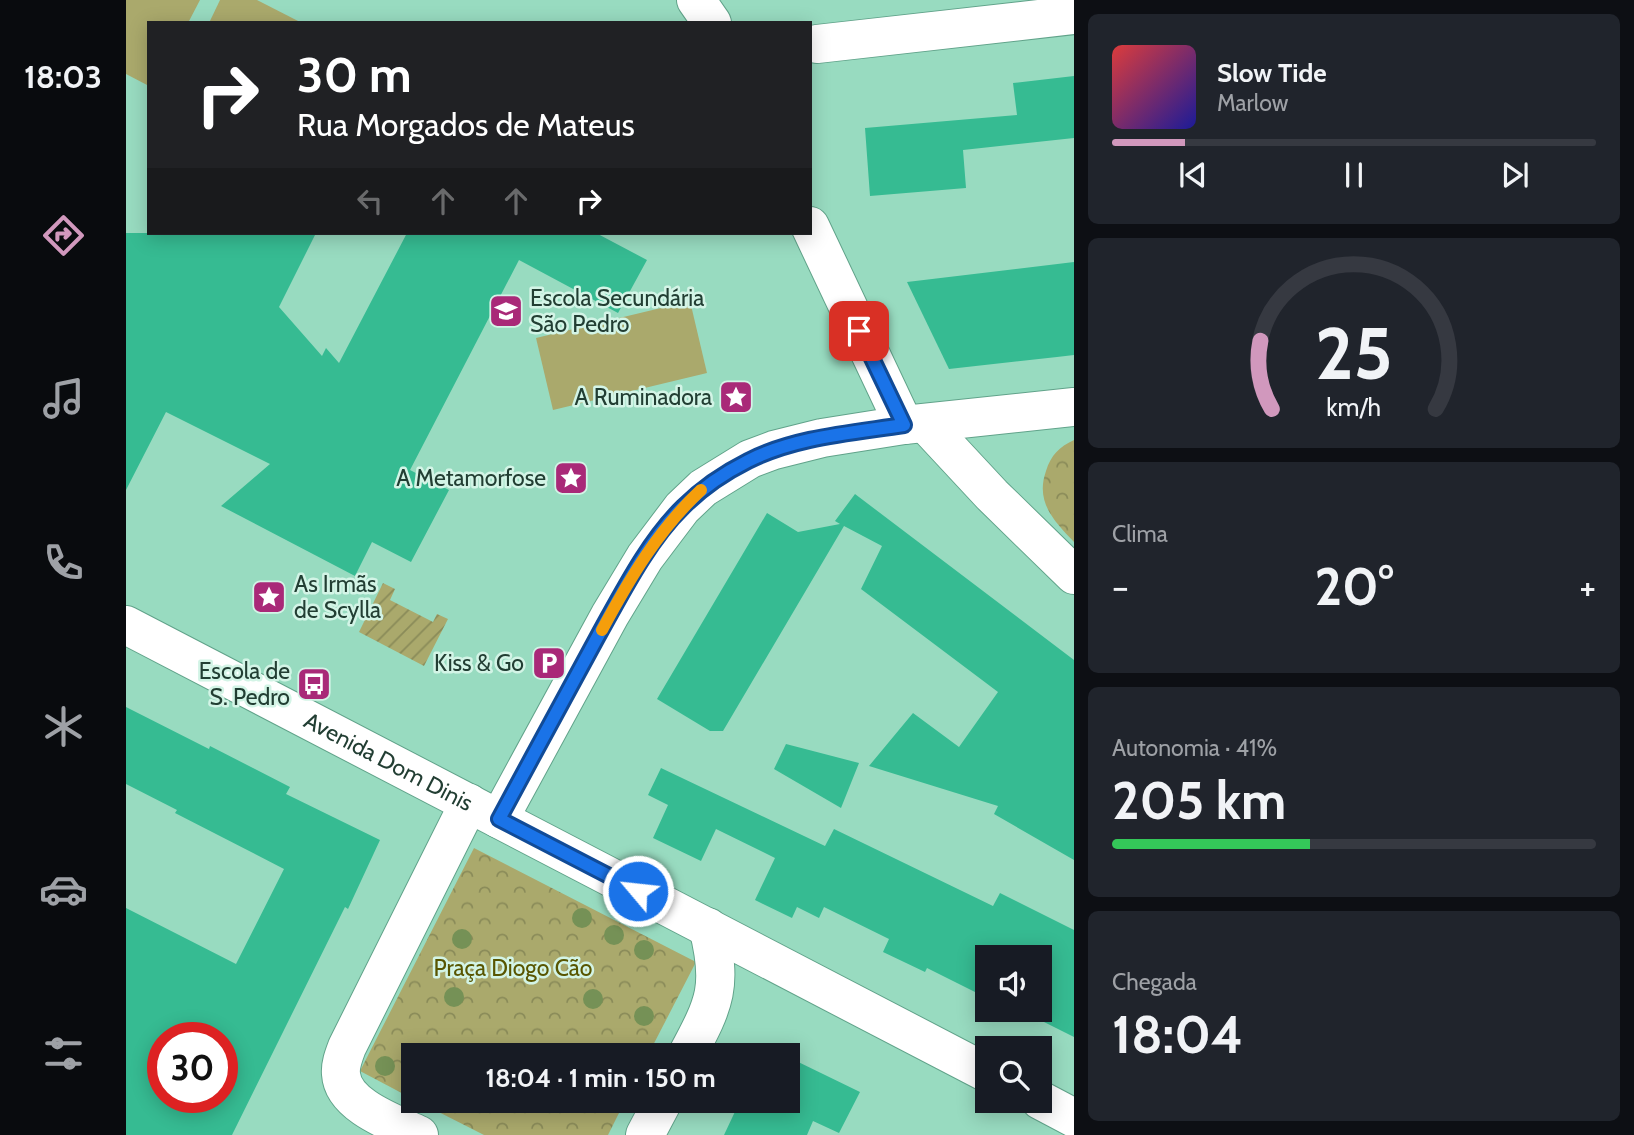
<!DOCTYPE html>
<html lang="pt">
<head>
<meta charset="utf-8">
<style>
  :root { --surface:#171b24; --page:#20242c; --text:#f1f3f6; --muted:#9ea1a6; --line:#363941; --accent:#d198bd }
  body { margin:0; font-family:Cabin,sans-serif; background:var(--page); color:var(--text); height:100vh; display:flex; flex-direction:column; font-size:26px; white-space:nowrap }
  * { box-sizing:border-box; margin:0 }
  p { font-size:23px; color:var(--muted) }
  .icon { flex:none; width:38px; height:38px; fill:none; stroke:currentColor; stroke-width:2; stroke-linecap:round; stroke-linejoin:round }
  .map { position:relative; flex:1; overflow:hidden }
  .sheet { display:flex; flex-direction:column; gap:14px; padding:14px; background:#0d0f14; width:560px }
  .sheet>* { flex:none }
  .guide { position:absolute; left:21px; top:21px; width:665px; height:214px; border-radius:0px; box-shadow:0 4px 18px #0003; background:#202124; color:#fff; overflow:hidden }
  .fabs { position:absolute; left:849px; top:945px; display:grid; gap:14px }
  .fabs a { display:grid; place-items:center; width:77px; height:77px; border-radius:0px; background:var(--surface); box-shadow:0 4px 18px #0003; font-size:35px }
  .speed { position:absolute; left:21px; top:1022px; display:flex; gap:14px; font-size:35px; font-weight:700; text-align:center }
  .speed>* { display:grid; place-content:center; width:91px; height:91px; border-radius:50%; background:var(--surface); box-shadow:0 4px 18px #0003; line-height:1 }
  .speed .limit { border:10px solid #d22; background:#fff; color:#111 }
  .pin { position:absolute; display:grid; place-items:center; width:60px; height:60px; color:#fff; margin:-30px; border-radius:14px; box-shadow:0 4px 10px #0006 }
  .me { position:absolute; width:77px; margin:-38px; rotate:298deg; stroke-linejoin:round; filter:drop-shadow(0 0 5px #0008) }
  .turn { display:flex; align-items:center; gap:24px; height:147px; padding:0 35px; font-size:32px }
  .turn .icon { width:91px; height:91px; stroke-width:2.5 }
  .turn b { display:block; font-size:49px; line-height:60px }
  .lanes { display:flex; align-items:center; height:66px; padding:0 35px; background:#0003; justify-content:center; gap:35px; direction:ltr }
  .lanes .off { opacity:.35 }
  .big { font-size:52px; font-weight:800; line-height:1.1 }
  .sheet .card { flex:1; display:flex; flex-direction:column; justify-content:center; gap:10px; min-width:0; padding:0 24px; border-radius:10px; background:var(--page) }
  .sheet .dial { align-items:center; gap:0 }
  .dial svg { height:182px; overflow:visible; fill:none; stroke:var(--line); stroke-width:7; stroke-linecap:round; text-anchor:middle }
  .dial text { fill:var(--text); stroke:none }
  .song { display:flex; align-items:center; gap:21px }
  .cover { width:84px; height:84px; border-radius:10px; background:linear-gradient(135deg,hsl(0 70% 55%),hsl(240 70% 35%)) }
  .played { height:7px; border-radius:4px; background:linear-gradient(90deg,var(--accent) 15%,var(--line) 15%) }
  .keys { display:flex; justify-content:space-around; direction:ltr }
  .heat { display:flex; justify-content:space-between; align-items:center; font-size:38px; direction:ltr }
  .charge { height:10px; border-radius:5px; background:linear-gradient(90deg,#34c759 41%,var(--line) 0) }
  .trip { position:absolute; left:275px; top:1043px; width:399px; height:70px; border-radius:0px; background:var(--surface); box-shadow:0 4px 18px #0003; font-weight:800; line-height:70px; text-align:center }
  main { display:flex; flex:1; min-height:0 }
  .tab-bar { display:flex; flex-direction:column; width:126px; justify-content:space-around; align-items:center; background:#090b0e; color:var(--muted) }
  .tab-bar .icon { width:49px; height:49px }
  .tab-bar .active { color:var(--accent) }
  .tab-bar b { font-size:32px; color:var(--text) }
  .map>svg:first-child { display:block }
</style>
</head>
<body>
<main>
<nav class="tab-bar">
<b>18:03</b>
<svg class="icon active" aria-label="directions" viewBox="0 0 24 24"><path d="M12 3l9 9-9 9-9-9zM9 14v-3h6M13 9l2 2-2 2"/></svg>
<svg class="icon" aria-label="music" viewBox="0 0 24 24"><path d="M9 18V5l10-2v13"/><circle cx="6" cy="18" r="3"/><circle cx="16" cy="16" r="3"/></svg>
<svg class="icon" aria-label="phone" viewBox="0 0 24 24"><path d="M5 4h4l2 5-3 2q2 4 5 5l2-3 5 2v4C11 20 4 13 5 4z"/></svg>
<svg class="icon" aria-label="climate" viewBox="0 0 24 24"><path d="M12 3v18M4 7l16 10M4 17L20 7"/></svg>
<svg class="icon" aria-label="car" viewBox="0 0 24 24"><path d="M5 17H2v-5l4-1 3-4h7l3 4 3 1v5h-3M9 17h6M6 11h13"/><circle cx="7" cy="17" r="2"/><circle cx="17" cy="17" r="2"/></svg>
<svg class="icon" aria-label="filters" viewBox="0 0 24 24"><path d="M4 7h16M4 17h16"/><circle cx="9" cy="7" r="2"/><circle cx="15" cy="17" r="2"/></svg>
</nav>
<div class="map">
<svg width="948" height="1135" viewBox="0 0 948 1135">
  <defs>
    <pattern id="park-crowns" width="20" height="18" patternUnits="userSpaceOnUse" patternTransform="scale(1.75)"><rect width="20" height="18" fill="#aaa96c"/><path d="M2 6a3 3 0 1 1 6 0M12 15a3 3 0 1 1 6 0" fill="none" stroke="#8a8b59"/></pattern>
    <pattern id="garden-furrows" width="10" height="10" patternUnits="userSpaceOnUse" patternTransform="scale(1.75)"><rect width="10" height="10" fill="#aaa96c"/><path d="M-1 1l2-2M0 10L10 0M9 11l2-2" fill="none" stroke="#8a8b59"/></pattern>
  </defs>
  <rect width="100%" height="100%" fill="#98dbc0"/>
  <g fill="url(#park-crowns)">
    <path d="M948,440V542C928,521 909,502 920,471C925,455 933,447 948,440Z"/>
    <polygon points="348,848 570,962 522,1055 287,1055 287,1099 234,1071"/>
    <polygon points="291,1101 499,1101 482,1135 358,1135"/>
  </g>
  <polygon fill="url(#garden-furrows)" points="257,583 269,589 264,600 307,622 311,614 322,619 298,666 233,632"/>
  <g fill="#aaa96c">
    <polygon points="0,0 74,0 62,23 23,23 23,86 0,74"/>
    <polygon points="94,0 131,0 176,23 83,23"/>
    <polygon points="564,301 581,373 427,410 410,338"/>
  </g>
  <g fill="#36bb92" fill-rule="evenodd">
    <polygon points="948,76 948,138 837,150 840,188 744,196 739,128 891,115 887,83"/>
    <polygon points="0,233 190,233 153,307 196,356 200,348 213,363 281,233 470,233 521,260 492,313 393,260 284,470 323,490 285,562 246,542 229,576 95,506 144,464 40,412 0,490"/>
    <polygon points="948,262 948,355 931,357 823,369 781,282"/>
    <polygon points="729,494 948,660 948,860 868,814 872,806 743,766 787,713 833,747 872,692 735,589 756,546 718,526 597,731 584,731 531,699 641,513 672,532 714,524 709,521"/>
    <path d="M0,707L83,749L84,746L125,767L164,787L160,794L254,840L222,909L219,907L158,1030L106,1135H0V908L110,964L158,869L49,813L51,810L0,784ZM37,1038H96V1097H37Z"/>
    <polygon points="660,744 733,763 715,808 648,769"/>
    <polygon points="535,768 699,846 708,829 867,906 874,893 948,930 948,1037 906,1016 904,1020 883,1010 914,1010 914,957 861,957 861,998 801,968 799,972 757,952 763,939 698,907 693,918 671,907 666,918 629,900 649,858 590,829 575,861 527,838 542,805 522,795"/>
    <polygon points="662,1057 734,1092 713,1133 687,1121 681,1135 598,1135 614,1101 662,1101"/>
  </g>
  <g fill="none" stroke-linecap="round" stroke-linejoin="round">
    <g stroke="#61a38a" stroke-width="40">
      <g id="minor">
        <polyline points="570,0 586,23"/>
        <polyline points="691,44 948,15"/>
        <polyline points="684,226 778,425"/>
        <polyline points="799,423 866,495 948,575"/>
        <path id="s1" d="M0,625L861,1073"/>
        <polyline points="373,819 484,615 519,557 556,508 577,488 624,459 648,450 696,438 778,425 948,407"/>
        <path d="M561,1055C589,1003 597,986 582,927"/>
        <polyline points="914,1100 948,1118"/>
        <path d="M293,1135C268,1123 217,1106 215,1074C214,1065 218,1055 221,1047L343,803"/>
        <polyline points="519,1135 537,1101"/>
      </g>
    </g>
    <use href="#minor" stroke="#fff" stroke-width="38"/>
  </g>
  <g fill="#759156">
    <circle cx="456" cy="918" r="10"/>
    <circle cx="488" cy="935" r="10"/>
    <circle cx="336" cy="939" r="10"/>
    <circle cx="518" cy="950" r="10"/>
    <circle cx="328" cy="997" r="10"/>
    <circle cx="467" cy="999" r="10"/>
    <circle cx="518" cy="1016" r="10"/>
    <circle cx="259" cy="1066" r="10"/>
  </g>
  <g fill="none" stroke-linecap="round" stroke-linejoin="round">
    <g stroke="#114b97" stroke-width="18">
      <path id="route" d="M512,891L373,819C406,758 439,696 472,636C496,593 522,541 557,507C576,488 598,473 622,461C669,437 726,433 778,425L733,331"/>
    </g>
    <use href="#route" stroke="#1a73e8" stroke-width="12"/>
    <path stroke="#f59e0b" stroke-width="12" d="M476,630C504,578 532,530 575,490"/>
  </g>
  <defs>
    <g id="school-square" transform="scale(1.75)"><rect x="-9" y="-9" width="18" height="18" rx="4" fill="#a92978" stroke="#d3f4e6"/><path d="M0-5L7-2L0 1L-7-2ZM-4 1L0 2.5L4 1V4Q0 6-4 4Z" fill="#fff"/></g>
    <g id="sight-square" transform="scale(1.75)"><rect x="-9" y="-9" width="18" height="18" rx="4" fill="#a92978" stroke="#d3f4e6"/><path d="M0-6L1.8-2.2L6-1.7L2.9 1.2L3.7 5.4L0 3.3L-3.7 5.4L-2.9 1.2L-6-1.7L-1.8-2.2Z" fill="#fff"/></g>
    <g id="parking-square" transform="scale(1.75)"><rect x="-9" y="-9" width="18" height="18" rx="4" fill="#a92978" stroke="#d3f4e6"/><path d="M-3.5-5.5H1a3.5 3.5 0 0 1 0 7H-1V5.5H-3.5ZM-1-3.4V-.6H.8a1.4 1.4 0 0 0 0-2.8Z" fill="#fff"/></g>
    <g id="bus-square" transform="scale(1.75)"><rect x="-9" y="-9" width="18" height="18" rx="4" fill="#a92978" stroke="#d3f4e6"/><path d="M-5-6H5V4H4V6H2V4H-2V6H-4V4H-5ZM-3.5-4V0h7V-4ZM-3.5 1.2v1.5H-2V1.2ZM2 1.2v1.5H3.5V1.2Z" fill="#fff"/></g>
  </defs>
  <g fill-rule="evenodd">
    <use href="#school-square" x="380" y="311"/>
    <use href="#sight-square" x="610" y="397"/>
    <use href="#sight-square" x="445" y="478"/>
    <use href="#sight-square" x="143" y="597"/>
    <use href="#parking-square" x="423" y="663"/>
    <use href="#bus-square" x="188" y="684"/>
  </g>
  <g text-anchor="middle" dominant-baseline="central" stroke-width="5" stroke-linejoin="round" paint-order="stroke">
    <g font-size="23" fill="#223e33" stroke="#d3f4e6" text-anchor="end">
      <text x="404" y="298" text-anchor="start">Escola Secundária<tspan x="404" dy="26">São Pedro</tspan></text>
      <text x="586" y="397">A Ruminadora</text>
      <text x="420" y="478">A Metamorfose</text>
      <text x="168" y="584" text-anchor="start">As Irmãs<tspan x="168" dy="26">de Scylla</tspan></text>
      <text x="398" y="663">Kiss &amp; Go</text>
      <text x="164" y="671">Escola de<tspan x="164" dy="26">S. Pedro</tspan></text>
    </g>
    <g font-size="23" fill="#223e33" stroke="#d3f4e6">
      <text stroke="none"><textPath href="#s1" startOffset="296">Avenida Dom Dinis</textPath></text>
    </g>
    <g font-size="23" fill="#585500" stroke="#d3f4e6">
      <text x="387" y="968">Praça Diogo Cão</text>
    </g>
  </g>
</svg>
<div class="fabs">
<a><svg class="icon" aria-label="sound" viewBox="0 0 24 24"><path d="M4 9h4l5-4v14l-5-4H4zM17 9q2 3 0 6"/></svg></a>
<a><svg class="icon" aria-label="search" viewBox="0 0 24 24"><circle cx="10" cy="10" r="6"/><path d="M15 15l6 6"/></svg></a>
</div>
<div class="speed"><div class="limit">30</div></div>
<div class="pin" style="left:733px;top:331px;background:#d93025"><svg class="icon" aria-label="arrive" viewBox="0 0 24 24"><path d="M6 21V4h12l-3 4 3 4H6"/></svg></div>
<svg class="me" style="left:512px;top:891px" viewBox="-20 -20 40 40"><circle r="17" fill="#1a73e8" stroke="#fff" stroke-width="3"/><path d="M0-11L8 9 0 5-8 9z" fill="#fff"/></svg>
<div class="trip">18:04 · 1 min · 150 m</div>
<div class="guide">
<div class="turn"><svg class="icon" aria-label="right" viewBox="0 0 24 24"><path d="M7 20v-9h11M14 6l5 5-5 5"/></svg><div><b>30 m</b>Rua Morgados de Mateus</div></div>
<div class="lanes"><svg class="icon off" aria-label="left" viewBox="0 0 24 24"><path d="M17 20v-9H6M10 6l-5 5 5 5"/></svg><svg class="icon off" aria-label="ahead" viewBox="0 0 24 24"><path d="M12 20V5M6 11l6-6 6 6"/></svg><svg class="icon off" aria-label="ahead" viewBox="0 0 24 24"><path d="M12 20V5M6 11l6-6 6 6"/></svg><svg class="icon" aria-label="right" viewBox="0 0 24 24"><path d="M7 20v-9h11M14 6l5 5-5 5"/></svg></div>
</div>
</div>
<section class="sheet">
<div class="card">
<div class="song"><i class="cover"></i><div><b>Slow Tide</b><p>Marlow</p></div></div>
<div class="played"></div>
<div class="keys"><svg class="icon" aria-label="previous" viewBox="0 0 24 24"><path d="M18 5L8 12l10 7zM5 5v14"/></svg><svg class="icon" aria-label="pause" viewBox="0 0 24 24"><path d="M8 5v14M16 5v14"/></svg><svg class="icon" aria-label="next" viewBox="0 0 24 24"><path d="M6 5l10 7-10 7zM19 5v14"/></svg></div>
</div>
<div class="card dial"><svg viewBox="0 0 100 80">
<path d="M14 69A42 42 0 1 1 86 69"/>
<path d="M14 69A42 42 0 0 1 9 39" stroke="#d198bd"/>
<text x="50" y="56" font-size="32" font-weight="700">25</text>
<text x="50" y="72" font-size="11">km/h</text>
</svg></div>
<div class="card"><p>Clima</p>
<div class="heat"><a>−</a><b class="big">20°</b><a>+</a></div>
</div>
<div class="card"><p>Autonomia · 41%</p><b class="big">205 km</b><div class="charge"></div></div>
<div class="card"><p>Chegada</p><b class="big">18:04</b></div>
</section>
</main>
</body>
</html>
